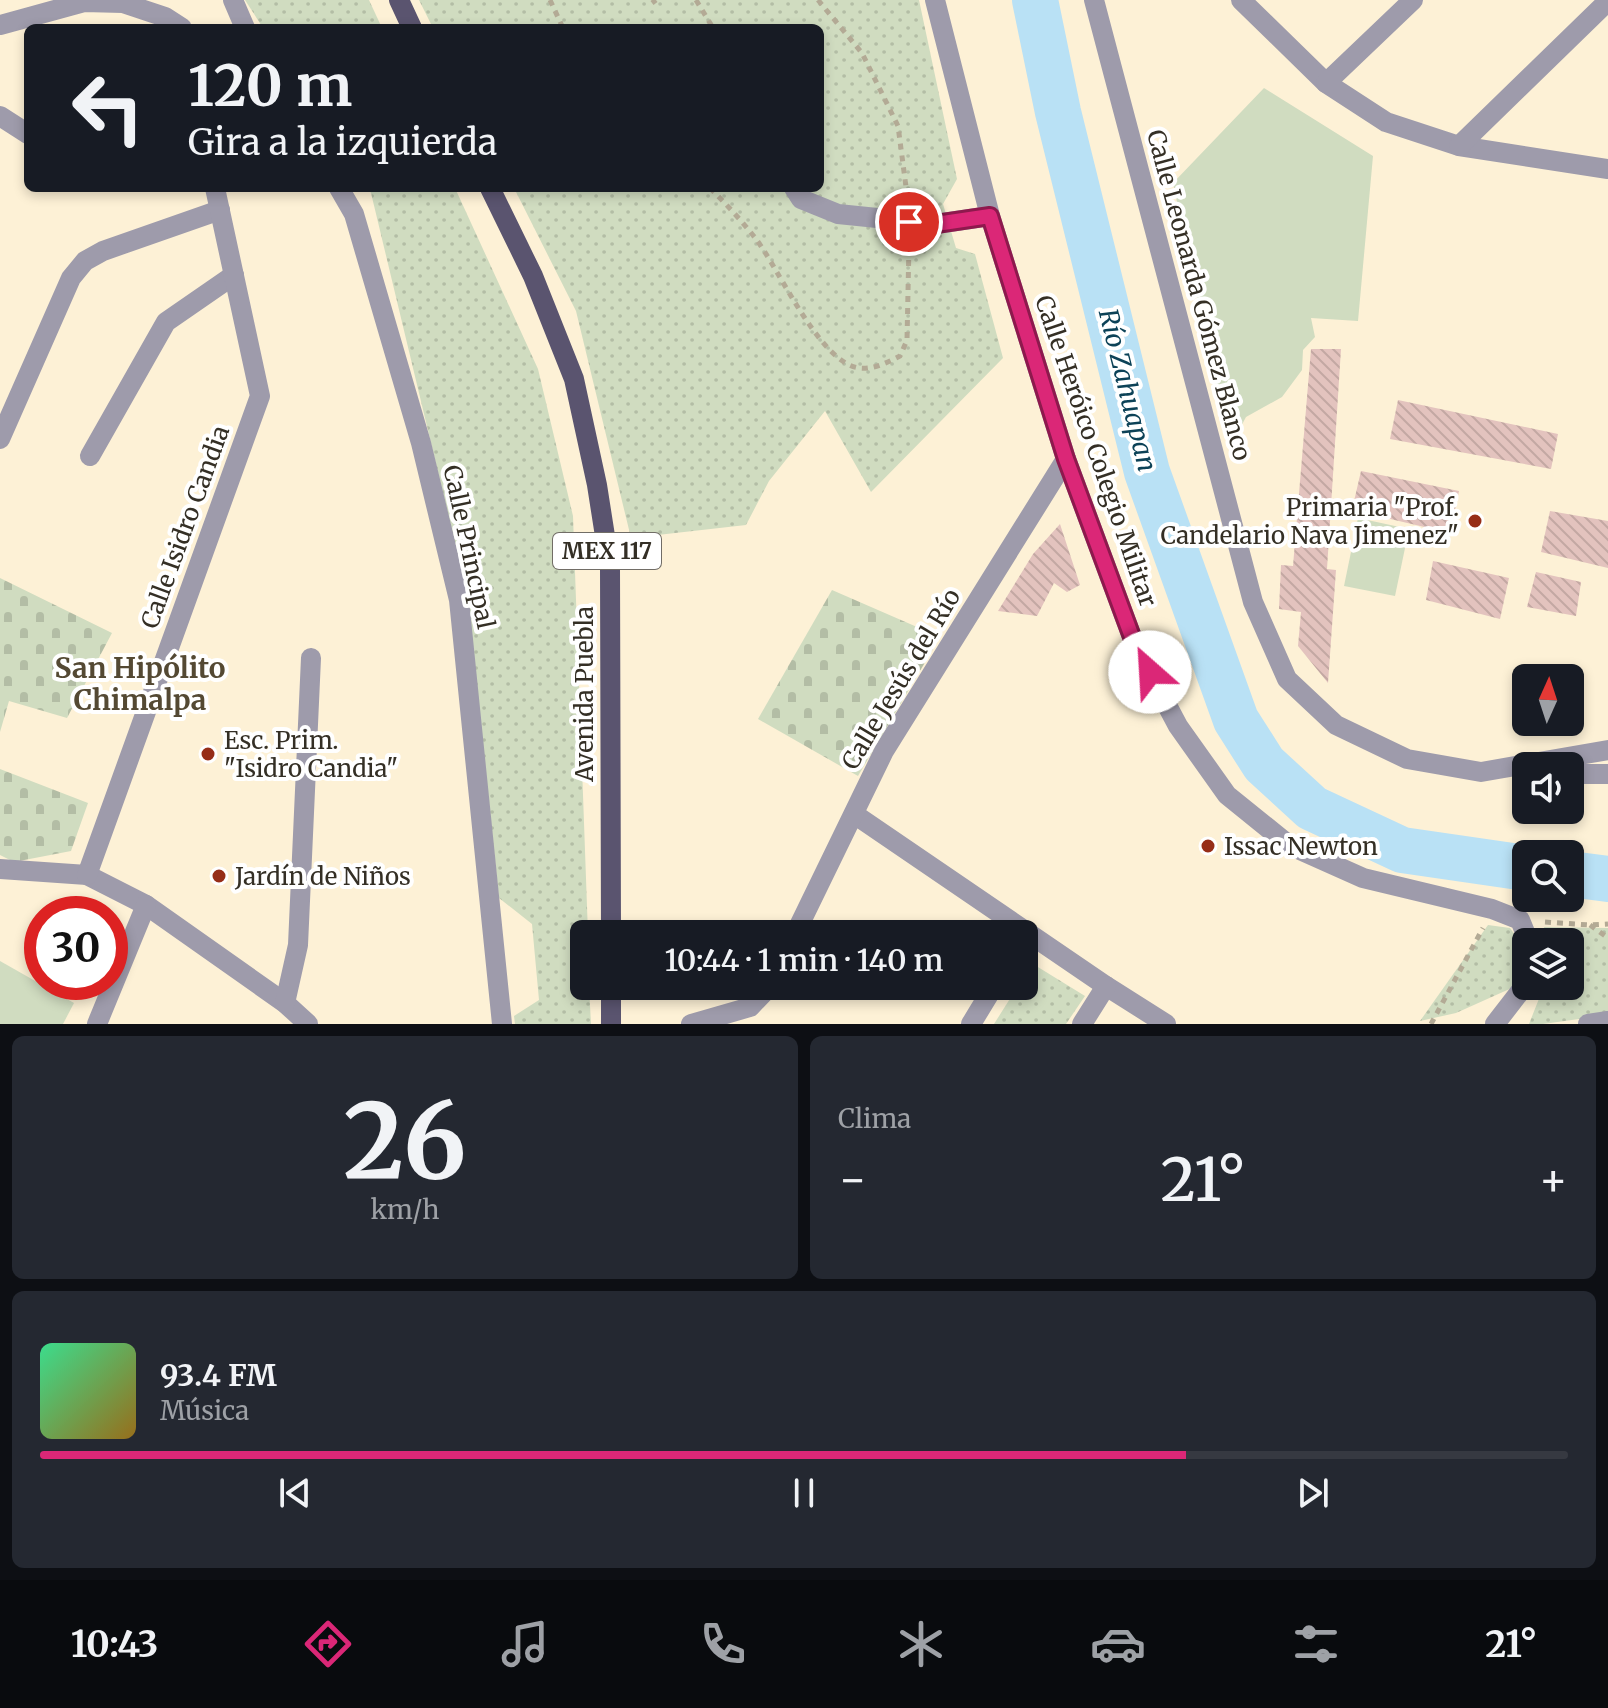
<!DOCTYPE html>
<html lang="es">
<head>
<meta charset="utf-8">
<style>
  :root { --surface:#171b24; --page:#242831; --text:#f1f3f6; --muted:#9ea1a6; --line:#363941; --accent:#db2777 }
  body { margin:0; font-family:Merriweather,serif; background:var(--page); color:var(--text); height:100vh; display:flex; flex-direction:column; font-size:30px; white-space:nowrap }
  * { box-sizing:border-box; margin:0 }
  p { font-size:26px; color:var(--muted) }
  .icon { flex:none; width:44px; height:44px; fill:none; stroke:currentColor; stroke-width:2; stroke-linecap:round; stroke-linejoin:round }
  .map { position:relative; height:1024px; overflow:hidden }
  .details { display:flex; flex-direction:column; gap:12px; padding:12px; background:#0d0f14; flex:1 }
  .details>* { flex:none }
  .banner { position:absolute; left:24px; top:24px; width:800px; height:168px; border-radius:12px; box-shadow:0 4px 12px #0003; background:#171b24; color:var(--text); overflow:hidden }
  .needle { width:52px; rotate:3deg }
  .buttons { position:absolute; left:1512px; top:664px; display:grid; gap:16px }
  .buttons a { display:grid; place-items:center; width:72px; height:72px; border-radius:12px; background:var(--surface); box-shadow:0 4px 12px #0003; font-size:40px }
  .speed { position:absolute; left:24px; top:896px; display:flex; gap:16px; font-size:40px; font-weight:700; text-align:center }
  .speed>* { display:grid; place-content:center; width:104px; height:104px; border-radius:50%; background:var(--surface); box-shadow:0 4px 12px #0003; line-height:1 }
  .speed .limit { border:12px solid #d22; background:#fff; color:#111 }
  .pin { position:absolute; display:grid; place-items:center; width:68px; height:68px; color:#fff; margin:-34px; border:4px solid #fff; border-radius:50%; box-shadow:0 2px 8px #0007 }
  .me { position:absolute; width:88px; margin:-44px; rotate:334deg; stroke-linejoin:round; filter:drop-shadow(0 0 6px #0008) }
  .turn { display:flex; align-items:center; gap:28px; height:168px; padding:0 32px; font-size:36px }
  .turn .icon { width:104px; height:104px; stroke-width:2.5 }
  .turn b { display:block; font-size:56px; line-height:68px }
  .big { font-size:60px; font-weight:600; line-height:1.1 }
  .details .card { flex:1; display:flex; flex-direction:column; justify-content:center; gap:12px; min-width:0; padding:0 28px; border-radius:12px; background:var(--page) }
  .details .dial { align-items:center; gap:0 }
  .dial b { font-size:104px; line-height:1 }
  .song { display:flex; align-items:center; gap:24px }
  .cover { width:96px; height:96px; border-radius:12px; background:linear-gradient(135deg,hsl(150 70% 55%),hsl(40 70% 35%)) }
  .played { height:8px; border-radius:4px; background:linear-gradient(90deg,var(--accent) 75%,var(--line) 75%) }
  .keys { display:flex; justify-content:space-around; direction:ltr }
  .heat { display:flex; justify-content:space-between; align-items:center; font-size:44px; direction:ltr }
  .details .tiles { flex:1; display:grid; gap:12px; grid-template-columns:1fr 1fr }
  .card:last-child { grid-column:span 2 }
  .trip { position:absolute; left:570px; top:920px; width:468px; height:80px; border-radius:12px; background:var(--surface); box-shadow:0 4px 12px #0003; font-weight:600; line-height:80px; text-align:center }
  .dock { display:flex; height:128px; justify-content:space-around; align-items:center; background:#090b0e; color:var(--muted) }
  .dock .icon { width:56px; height:56px }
  .dock .on { color:var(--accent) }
  .dock b { font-size:36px; color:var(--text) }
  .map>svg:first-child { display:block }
</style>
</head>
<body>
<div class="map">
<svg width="1608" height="1024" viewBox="0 0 1608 1024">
  <defs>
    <pattern id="cemetery-stones" width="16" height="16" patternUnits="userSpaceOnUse" patternTransform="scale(2)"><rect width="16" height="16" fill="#d0dcc0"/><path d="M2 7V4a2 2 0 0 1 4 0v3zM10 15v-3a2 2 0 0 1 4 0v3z" fill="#b3bda5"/></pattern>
    <pattern id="park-dots" width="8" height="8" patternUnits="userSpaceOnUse" patternTransform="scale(2)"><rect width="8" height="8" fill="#d0dcc0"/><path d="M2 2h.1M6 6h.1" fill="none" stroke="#b3bda5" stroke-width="1.8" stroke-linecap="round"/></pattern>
    <pattern id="building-back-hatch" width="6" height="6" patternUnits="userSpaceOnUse" patternTransform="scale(2)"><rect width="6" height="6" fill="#e3c3be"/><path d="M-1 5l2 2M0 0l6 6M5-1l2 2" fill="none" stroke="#c3a8a3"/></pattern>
  </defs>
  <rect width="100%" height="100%" fill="#fdf1d6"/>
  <g fill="#d0dcc0">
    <polygon points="1264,88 1373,156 1358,321 1311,318 1315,337 1303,350 1302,370 1282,397 1246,417 1229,449 1173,183"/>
    <polygon points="1358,518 1409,529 1395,596 1344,586"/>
    <polygon points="0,961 74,1003 63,1024 0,1024"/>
  </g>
  <g fill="url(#cemetery-stones)">
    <polygon points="0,578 112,633 67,718 9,701 0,732"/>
    <polygon points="832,590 940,637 858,776 758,719"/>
    <polygon points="0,769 88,803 71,851 14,862 0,855"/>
  </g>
  <g fill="url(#park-dots)">
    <polygon points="245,0 369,0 382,28 263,28"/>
    <polygon points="419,0 919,0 957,179 943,204 956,248 975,254 1003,358 871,492 825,411 769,481 746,525 631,538 576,311 514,188 820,188 820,28 433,28"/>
    <polygon points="368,188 455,188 538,369 573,516 588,934 584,934 584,986 589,986 591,1024 515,1024 514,1016 539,1000 532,924 499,898 467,593 371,193"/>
    <polygon points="1488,925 1510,928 1524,948 1526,961 1526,966 1514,987 1456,1013 1420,1021"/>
    <polygon points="1544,927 1608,928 1608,1015 1543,1024 1529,1024 1544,986 1570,986 1570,942 1547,942"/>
    <polygon points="1033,964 1085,996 1066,1024 994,1024 1018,986 1024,986 1024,977"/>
  </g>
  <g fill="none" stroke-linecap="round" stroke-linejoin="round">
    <g stroke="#b9e1f5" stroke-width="46">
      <polyline points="1035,0 1058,112 1147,472 1236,720 1264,764 1312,808 1402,850 1526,868"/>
      <polyline points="1570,874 1608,879"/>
    </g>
  </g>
  <g fill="url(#building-back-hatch)">
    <polygon points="1311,349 1341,349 1327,569 1336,570 1328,683 1298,646 1301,612 1279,609 1281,565 1293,566"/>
    <polygon points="1398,400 1558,434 1551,469 1390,439"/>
    <polygon points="1361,471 1459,491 1450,533 1352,510"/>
    <polygon points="1550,511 1608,521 1608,568 1541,552"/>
    <polygon points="1060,524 1080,585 1067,592 1054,583 1037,616 998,611 1033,554"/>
    <polygon points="1433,561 1509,578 1500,619 1426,600"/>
    <polygon points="1536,572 1581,582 1576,616 1527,607"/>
  </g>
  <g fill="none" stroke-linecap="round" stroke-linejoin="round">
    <g stroke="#b3aa95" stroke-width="5" stroke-dasharray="6 6" stroke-linecap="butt">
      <polyline points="550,0 563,28"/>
      <polyline points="696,0 713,28"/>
      <polyline points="818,0 862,53 898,126 908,202"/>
      <polyline points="652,3 656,0"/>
      <path d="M710,188C726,204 742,221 756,239C779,269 820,363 859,368C873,370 888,362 900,356L907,340L909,244"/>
      <polyline points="1545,922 1590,925 1608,924"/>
      <polyline points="1590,925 1608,938"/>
      <polyline points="1431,1024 1483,928"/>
    </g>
    <g stroke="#9e9bab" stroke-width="20">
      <polyline points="233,0 245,28"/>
      <polyline points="935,0 990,216 1066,459 1135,645 1178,726 1227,795 1289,845 1363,878 1492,909 1520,920 1529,942"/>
      <polyline points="1094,0 1253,602 1287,679 1336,725 1407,759 1481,772 1608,750"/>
      <polyline points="1241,0 1326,83 1386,122 1459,146 1608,169"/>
      <polyline points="0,25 84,2 123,3 165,17 182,28"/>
      <polyline points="1326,83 1413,0"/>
      <polyline points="0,116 28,134"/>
      <polyline points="1459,146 1608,1"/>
      <polyline points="339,188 354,214 421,443 459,600 502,1024"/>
      <polyline points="794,188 801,199 838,214 936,224 990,216"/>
      <polyline points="0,439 71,278 85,261 103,251 220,210"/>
      <polyline points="90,456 166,322 234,275"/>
      <polyline points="1570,774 1608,774"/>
      <polyline points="854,814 1106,986 1166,1024"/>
      <polyline points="0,869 87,875 146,905 285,1003 308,1024"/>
      <polyline points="87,875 260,396 215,188"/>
      <polyline points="795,934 884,751 1066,459"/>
      <polyline points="285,1003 298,945 311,658"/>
      <polyline points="97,1024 146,905"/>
      <polyline points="691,1024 750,1007 770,986"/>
      <polyline points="971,1024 994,986"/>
      <polyline points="1082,1024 1106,986"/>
      <polyline points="1495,1024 1526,984"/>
      <polyline points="1588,1024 1608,1021"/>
    </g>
    <g stroke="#5a546f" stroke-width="20">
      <polyline points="399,0 412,28"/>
      <polyline points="490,188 533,276 574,379 597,485 610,568 611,934"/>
      <polyline points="611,986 611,1024"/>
    </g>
  </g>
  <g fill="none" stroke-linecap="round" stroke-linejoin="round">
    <g stroke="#8e194d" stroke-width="20">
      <polyline id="route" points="909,222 936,224 990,216 1066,459 1135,645 1150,672"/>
    </g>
    <use href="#route" stroke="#db2777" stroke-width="14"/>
  </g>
  <g fill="#962d17" stroke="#fff" stroke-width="3">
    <circle cx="1475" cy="521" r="8"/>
    <circle cx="208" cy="754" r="8"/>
    <circle cx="1208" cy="846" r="8"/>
    <circle cx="219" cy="876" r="8"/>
  </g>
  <g text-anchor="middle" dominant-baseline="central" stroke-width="8" stroke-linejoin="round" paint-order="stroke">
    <rect fill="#fff" stroke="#716d66" stroke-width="2" x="553" y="533" width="108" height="36" rx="6"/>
    <g font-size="22" font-weight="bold" fill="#342f25">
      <text x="607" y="551">MEX 117</text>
    </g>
    <g font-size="24" fill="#342f25" stroke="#fff">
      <text transform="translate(1199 295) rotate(75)">Calle Leonarda Gómez Blanco</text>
      <text transform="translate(1096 451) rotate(71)">Calle Heróico Colegio Militar</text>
      <text transform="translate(185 527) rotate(-70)">Calle Isidro Candia</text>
      <text transform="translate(469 547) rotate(78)">Calle Principal</text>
      <text transform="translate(901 679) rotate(-59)">Calle Jesús del Río</text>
      <text transform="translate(584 694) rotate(-90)">Avenida Puebla</text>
    </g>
    <g font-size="24" fill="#342f25" stroke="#fff" text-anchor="start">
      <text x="1459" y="507" text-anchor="end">Primaria "Prof.<tspan x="1459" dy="28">Candelario Nava Jimenez"</tspan></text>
      <text x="224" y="740">Esc. Prim.<tspan x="224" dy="28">"Isidro Candia"</tspan></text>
      <text x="1224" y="846">Issac Newton</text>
      <text x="235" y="876">Jardín de Niños</text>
    </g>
    <g font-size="26" font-style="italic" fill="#0c4257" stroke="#fff">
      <text transform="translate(1128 390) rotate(76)">Río Zahuapan</text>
    </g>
    <g font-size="28" font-weight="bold" fill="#544933" stroke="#fff">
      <text x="140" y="668">San Hipólito<tspan x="140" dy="32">Chimalpa</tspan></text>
    </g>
  </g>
</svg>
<div class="buttons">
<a><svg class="needle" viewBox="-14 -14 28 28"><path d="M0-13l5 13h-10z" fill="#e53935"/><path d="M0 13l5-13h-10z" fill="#9ea1a6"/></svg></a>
<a><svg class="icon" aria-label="sound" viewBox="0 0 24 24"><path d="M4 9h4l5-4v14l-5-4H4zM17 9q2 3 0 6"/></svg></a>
<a><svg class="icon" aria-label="search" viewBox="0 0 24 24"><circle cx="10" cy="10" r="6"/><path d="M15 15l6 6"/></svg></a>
<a><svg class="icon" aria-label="layers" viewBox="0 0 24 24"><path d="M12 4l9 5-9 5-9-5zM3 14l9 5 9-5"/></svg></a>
</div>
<div class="speed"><div class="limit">30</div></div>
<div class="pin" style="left:909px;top:222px;background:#d93025"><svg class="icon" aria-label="arrive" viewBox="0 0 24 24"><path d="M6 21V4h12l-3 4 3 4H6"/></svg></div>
<svg class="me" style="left:1150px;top:672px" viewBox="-20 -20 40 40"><circle r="19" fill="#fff"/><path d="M0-13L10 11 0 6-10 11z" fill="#db2777"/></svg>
<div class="trip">10:44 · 1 min · 140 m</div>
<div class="banner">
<div class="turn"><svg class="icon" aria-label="left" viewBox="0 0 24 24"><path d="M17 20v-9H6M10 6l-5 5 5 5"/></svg><div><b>120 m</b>Gira a la izquierda</div></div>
</div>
</div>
<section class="details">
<div class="tiles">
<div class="card dial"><b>26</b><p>km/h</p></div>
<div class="card"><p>Clima</p>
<div class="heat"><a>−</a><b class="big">21°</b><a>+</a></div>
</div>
<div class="card">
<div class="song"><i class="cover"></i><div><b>93.4 FM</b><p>Música</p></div></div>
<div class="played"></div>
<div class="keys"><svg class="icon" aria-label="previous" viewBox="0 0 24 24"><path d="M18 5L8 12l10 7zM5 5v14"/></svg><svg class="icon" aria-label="pause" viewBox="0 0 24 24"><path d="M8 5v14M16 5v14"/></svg><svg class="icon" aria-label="next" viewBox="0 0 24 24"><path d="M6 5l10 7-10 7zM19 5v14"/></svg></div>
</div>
</div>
</section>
<nav class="dock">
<b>10:43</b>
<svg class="icon on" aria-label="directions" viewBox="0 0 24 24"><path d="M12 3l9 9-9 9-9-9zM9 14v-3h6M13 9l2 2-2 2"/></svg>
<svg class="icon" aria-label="music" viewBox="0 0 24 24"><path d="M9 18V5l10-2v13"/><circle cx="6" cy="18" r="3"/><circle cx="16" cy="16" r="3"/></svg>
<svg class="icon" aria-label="phone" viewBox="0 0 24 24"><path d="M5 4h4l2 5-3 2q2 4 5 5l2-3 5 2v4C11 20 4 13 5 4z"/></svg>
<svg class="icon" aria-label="climate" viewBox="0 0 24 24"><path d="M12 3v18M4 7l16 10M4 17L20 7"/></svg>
<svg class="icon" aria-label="car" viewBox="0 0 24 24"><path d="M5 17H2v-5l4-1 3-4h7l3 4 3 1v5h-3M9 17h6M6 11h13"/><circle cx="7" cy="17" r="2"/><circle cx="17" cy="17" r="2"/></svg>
<svg class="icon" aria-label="filters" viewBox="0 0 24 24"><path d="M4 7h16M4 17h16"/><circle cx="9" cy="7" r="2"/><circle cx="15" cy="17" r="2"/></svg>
<b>21°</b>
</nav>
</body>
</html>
